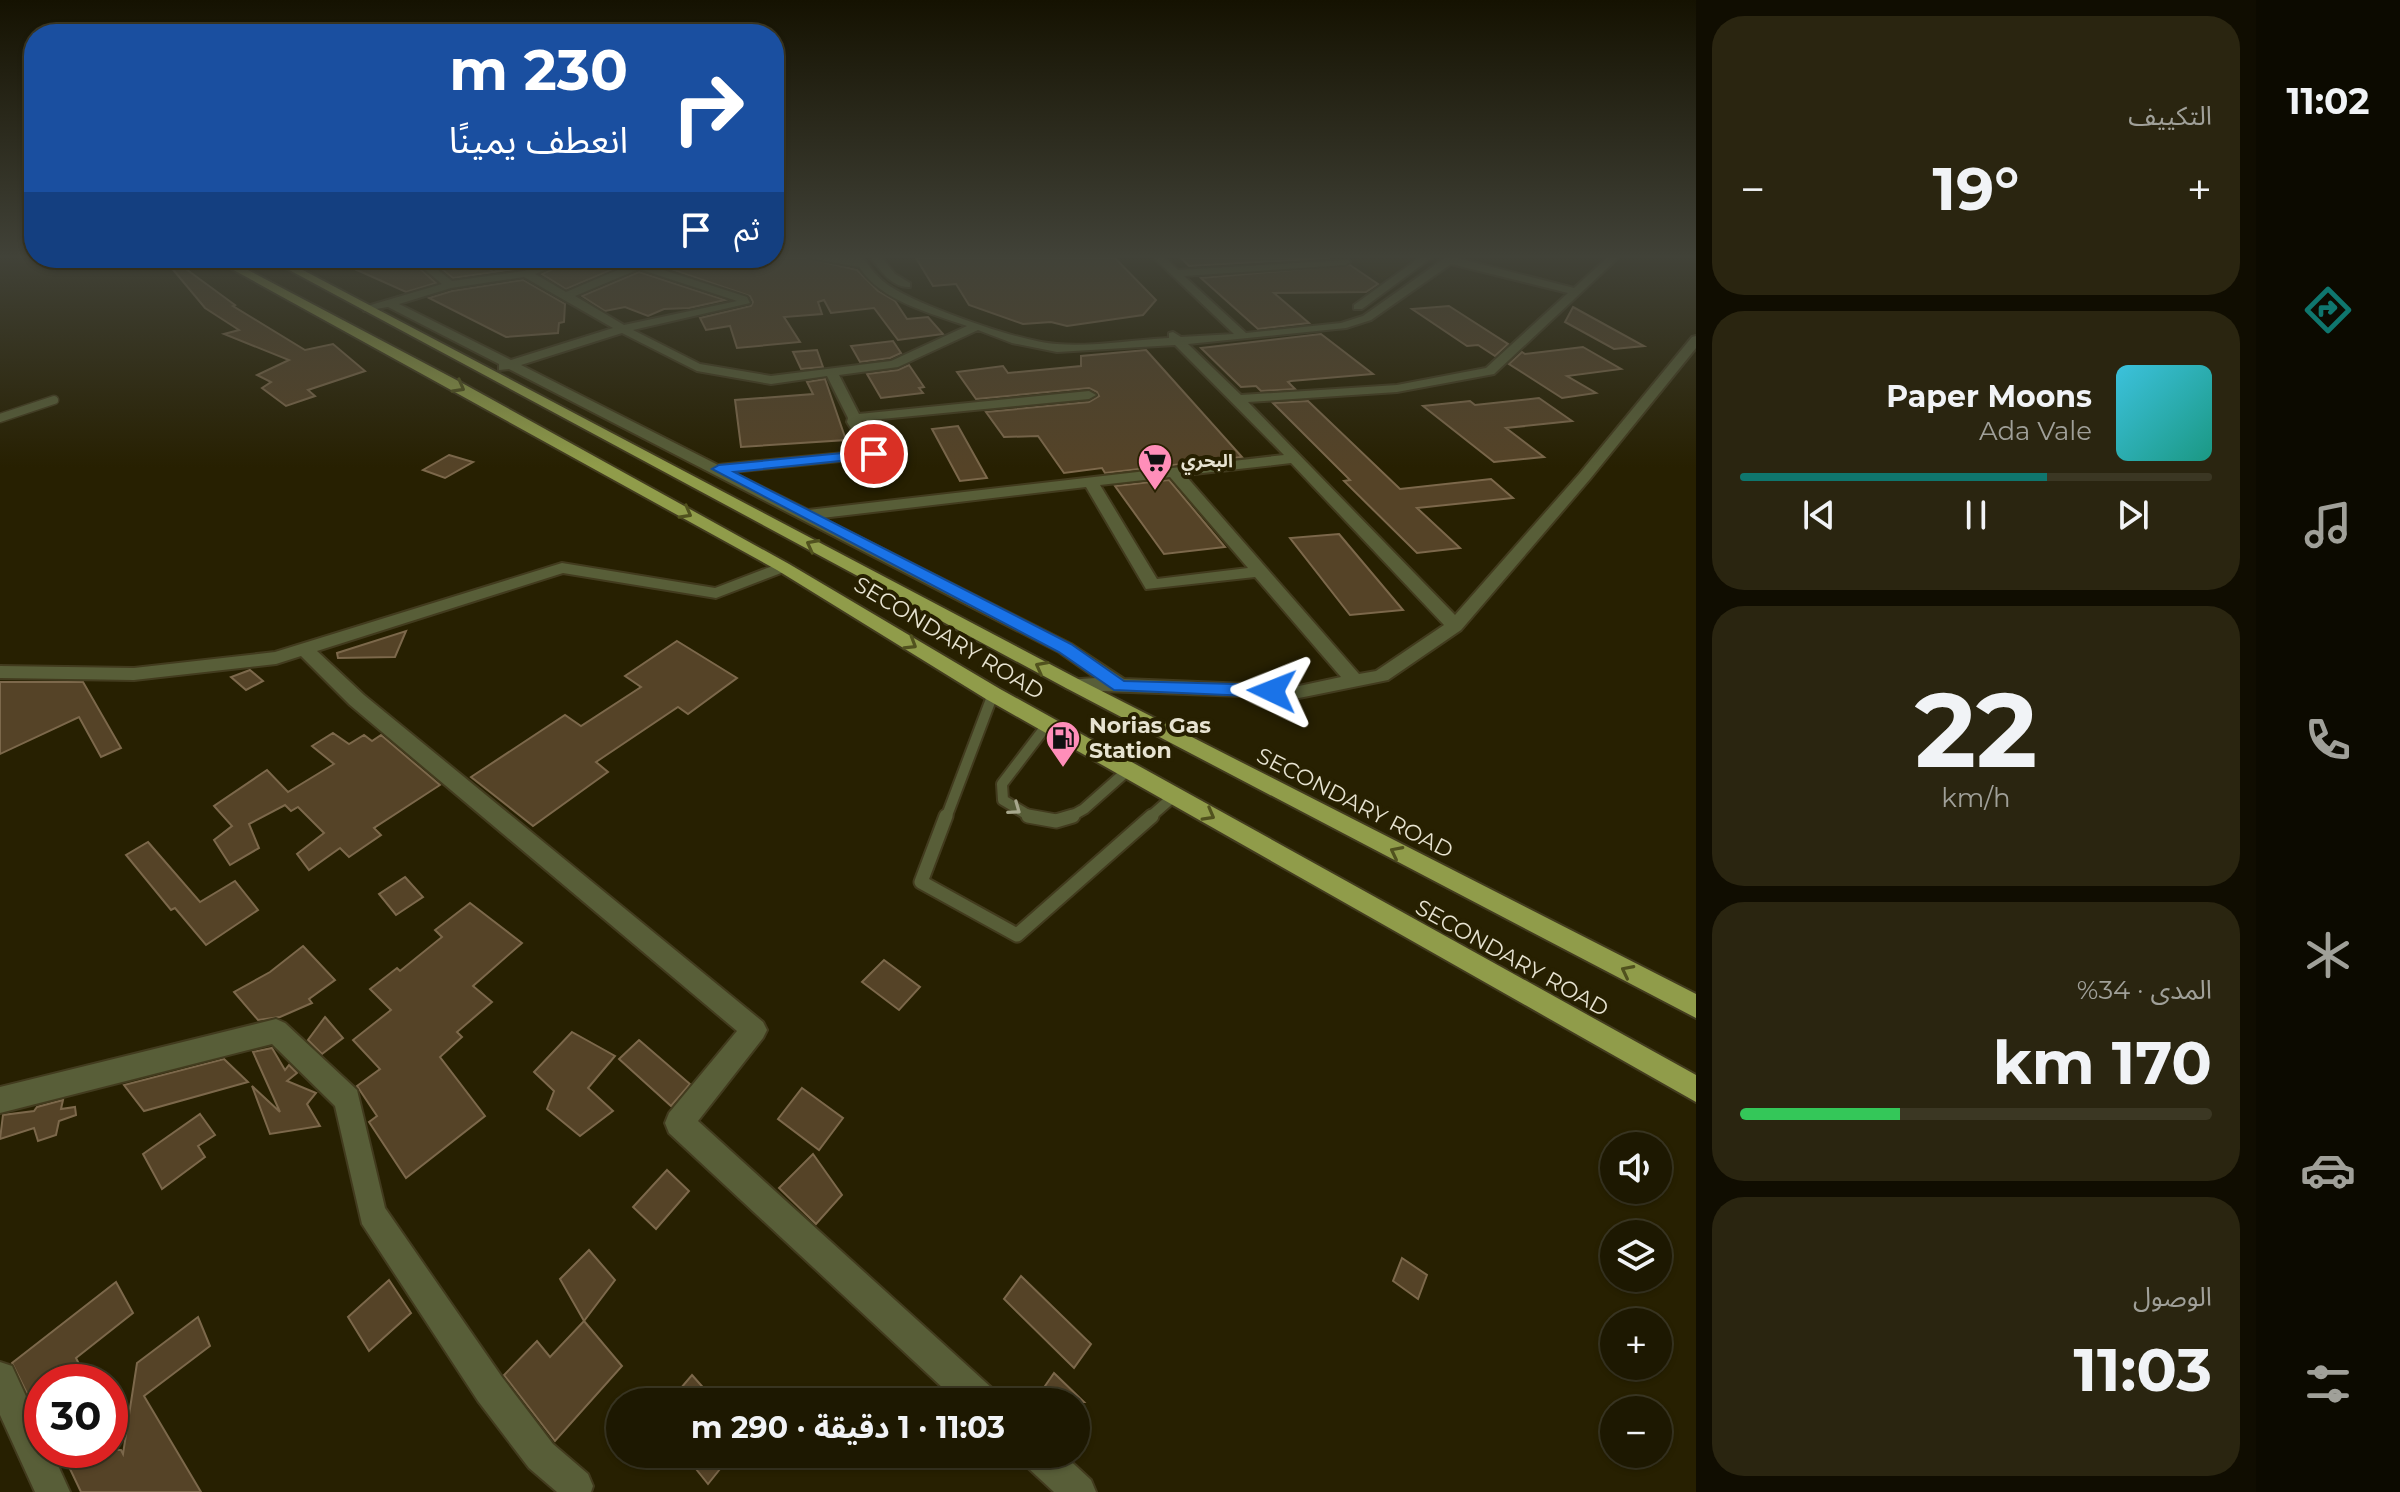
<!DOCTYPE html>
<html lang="ar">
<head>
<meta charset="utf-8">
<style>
  :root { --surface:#1d1801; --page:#2a2510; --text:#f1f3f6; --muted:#a0a099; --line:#3b3723; --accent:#0f766e }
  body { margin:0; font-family:Montserrat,"Noto Sans Arabic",sans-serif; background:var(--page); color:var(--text); direction:rtl; height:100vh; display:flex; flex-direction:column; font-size:30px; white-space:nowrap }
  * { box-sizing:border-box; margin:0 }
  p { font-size:26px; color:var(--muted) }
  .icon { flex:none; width:44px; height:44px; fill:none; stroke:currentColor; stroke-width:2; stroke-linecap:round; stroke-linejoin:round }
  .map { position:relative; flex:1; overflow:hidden; direction:ltr }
  .sheet { display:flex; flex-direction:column; gap:16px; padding:16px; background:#100d01; width:560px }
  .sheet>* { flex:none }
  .guide { position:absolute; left:24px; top:24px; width:760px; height:244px; border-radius:32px; box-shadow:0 2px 6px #0004,0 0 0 2px var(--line); direction:rtl; background:#1a4fa0; color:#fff; overflow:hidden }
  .tools { position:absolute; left:1600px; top:1132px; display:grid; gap:16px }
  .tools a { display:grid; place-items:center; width:72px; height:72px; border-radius:50%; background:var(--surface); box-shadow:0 2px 6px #0004,0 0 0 2px var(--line); font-size:40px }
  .speed { position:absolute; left:24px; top:1364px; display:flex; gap:16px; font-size:40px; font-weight:700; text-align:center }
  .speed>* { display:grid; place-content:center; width:104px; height:104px; border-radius:50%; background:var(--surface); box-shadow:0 2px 6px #0004,0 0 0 2px var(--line); line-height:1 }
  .speed .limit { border:12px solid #d22; background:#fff; color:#111 }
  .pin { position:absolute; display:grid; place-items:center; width:68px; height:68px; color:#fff; margin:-34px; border:4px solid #fff; border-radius:50%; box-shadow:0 2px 8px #0007 }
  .me { position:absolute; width:88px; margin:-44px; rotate:272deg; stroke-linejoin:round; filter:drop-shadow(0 0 6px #0008) }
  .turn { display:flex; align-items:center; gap:28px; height:168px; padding:0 24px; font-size:36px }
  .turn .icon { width:104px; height:104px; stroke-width:2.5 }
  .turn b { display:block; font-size:56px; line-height:68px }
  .then { display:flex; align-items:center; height:76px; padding:0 24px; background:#0003; gap:16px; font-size:30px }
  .big { font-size:60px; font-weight:700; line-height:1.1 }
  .sheet .widget { flex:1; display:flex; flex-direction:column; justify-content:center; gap:12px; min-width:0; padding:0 28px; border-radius:32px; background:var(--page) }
  .sheet .dial { align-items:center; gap:0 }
  .dial b { font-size:104px; line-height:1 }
  .song { display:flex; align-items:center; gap:24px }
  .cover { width:96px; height:96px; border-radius:12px; background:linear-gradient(135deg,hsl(190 70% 55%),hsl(170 70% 35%)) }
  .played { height:8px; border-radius:4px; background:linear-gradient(90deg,var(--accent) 65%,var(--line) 65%) }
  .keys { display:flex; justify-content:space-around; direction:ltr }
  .heat { display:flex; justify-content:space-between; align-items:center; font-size:44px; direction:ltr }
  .charge { height:12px; border-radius:6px; background:linear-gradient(90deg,#34c759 34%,var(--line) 0) }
  .trip { position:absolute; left:606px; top:1388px; width:484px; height:80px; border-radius:40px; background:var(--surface); box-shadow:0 2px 6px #0004,0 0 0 2px var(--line); font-weight:700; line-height:80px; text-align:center; direction:rtl }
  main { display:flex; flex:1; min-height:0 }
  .dock { display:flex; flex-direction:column; width:144px; justify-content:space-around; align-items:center; background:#0c0a00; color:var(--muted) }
  .dock .icon { width:56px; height:56px }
  .dock .selected { color:var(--accent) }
  .dock b { font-size:36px; color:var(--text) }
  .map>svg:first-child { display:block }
</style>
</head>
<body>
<main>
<nav class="dock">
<b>11:02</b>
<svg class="icon selected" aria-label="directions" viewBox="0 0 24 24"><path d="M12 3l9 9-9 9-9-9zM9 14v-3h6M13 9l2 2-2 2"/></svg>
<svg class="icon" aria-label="music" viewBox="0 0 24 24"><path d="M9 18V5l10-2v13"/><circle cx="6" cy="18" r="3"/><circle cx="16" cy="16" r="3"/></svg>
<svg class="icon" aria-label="phone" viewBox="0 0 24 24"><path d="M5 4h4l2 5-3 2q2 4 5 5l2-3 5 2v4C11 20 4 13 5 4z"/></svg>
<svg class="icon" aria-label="climate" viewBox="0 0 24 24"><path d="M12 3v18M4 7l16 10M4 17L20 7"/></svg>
<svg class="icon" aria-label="car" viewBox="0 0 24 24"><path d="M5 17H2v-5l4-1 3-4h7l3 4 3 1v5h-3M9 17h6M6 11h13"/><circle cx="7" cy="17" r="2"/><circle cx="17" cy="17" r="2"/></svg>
<svg class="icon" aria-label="filters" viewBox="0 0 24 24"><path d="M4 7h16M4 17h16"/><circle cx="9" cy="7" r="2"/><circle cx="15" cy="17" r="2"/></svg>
</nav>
<section class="sheet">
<div class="widget"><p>التكييف</p>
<div class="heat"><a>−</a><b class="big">19°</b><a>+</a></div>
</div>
<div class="widget">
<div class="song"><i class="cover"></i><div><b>Paper Moons</b><p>Ada Vale</p></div></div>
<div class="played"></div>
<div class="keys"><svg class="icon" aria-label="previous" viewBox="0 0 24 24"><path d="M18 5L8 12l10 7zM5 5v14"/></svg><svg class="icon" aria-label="pause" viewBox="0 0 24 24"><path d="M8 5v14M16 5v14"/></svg><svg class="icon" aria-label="next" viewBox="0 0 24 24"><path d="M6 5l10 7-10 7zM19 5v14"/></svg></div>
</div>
<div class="widget dial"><b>22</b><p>km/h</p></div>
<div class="widget"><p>المدى · 34%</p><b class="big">170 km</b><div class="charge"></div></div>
<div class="widget"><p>الوصول</p><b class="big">11:03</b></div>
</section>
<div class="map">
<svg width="1696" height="1492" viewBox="0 0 1696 1492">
  <rect width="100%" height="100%" fill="#272001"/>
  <polygon fill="#2f2600" points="1351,258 1415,258 1383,280"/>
  <g fill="#554327" stroke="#7c684b" stroke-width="2">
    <polygon points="330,258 408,258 436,283 406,292"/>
    <polygon points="428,258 478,258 493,272 537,258 549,258 523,268 453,278"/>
    <polygon points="576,258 591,258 618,267 566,289 542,274"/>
    <polygon points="665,258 806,258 857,270 878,291 895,301 907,319 928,317 943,334 898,340 874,308 831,313 824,300 818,302 822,314 784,317 800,342 737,348 730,326 706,330 700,318 751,306 753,302 750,296 656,264"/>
    <polygon points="916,258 1115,258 1156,300 1143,315 1067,326 1051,322 1023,324 969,305 956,284 933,286"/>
    <polygon points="1181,258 1330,258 1189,266"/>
    <polygon points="175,261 235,305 233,306 305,350 333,344 365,371 308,390 315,396 286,406 262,388 271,382 257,375 289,360 224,334 239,330 205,308 170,266"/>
    <polygon points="1350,265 1378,284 1366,292 1274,293 1309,323 1258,329 1201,278"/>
    <polygon points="639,272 725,300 689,308 664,309 648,316 625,307 605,311 582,296"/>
    <polygon points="523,280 565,304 564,322 559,323 558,333 506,337 429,298 452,291"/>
    <polygon points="1449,306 1508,344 1495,356 1478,345 1467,346 1412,309"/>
    <polygon points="1573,307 1644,346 1614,349 1565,322"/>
    <polygon points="1321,334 1373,374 1291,381 1288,382 1295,389 1261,391 1256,386 1241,387 1201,348"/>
    <polygon points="893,341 901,353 890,358 860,362 851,346"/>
    <polygon points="1583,347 1621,369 1567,376 1596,393 1562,398 1509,364 1522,352 1525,354"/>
    <polygon points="817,350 823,367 801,369 793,352"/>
    <polygon points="1146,350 1242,457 1105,473 1102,468 1064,473 1038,436 1004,437 986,412 1089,402 1099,396 1097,392 1089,388 976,399 957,372 1003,366 1008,373 1081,366 1081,356"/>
    <polygon points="909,365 924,387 919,388 923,393 881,398 867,374 898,370"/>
    <polygon points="825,379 846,440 741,447 735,400 813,394 807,382"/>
    <polygon points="1539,398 1572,421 1506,428 1544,457 1494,462 1423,406 1470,401 1475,405"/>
    <polygon points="1308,401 1400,489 1491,479 1513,498 1417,508 1460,548 1417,553 1344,481 1350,480 1273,403"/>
    <polygon points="958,426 987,478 960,481 932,429"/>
    <polygon points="449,455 473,462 445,478 423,470"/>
    <polygon points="1169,480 1204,522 1225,547 1164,554 1115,486"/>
    <polygon points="1339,534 1403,610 1350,615 1290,538"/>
    <polygon points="406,631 395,657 338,658 337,653"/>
    <polygon points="677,641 737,678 688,714 678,707 596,762 608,772 533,826 471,777 565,715 581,726 641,687 625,676"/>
    <polygon points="250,670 263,681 246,690 231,677"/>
    <polygon points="0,682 83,682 121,748 101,757 79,717 0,754"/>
    <polygon points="333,733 349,744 364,735 372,741 381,735 440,785 374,828 381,835 349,857 340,848 309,870 297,854 324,833 298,807 291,811 285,805 249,824 259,848 230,865 214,840 232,826 214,806 267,770 288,792 334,764 312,746"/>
    <polygon points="148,842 200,902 235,881 258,910 206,945 175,908 171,910 126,855"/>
    <polygon points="405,877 423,897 396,915 379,894"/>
    <polygon points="470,903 522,943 473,986 492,1002 457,1032 462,1037 440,1057 485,1116 406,1178 369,1122 377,1116 357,1086 380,1069 353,1040 391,1010 370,989 397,968 400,971 442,937 435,930"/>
    <polygon points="303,946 335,980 309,999 312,1003 280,1017 258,1020 234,992 270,972"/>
    <polygon points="884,960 920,987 899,1010 862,982"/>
    <polygon points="325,1017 343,1038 322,1054 308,1040"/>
    <polygon points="572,1032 615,1056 588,1088 613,1111 580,1136 547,1109 554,1091 534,1072"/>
    <polygon points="639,1040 690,1084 671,1106 619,1059"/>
    <polygon points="272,1048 285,1070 289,1065 297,1073 287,1081 316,1093 307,1104 320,1126 270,1134 252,1086 280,1112 253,1052"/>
    <polygon points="224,1059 248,1082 144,1111 124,1085"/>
    <polygon points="802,1088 843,1118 819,1150 778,1119"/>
    <polygon points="63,1100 61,1109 75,1107 76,1115 59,1121 56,1135 38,1141 34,1128 0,1139 3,1115 34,1111 37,1107"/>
    <polygon points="200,1114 215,1135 198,1146 205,1157 162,1189 143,1154"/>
    <polygon points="813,1154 842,1195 816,1224 779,1188"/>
    <polygon points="667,1170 689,1191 656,1229 633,1207"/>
    <polygon points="589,1250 615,1280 584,1321 560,1279"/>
    <polygon points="1402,1258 1427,1275 1418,1299 1393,1281"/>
    <polygon points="1021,1276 1091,1344 1074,1368 1004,1299"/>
    <polygon points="389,1280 411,1313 369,1351 348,1317"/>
    <polygon points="116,1282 133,1313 76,1358 83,1372 71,1382 42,1382 42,1424 12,1363"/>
    <polygon points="198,1317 210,1346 144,1396 201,1492 81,1492 61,1450 121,1450 123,1454 137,1363"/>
    <polygon points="584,1321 622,1366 555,1441 504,1375 537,1341 550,1357"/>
    <polygon points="1054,1373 1084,1402 1034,1402"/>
    <polygon points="692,1375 716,1402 669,1402"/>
    <polygon points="684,1454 732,1454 708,1484"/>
  </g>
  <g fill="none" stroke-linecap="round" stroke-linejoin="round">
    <g stroke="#423b1e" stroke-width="8">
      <polyline id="service-far3" points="48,402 55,400"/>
    </g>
    <g stroke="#423b1e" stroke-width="11">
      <polyline id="service-far2" points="0,418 54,400"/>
    </g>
    <g stroke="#423b1e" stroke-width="14">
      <g id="service-far1">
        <polyline points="946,818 993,694"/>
        <polyline points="1033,818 1003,800 1002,784 1047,725"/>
        <polyline points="1068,818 1084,809 1128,770"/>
        <polyline points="1149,818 1174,796"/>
      </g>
    </g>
    <g stroke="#423b1e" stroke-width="17">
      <g id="service">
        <polyline points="946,816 921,882 1017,935 1152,816"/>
        <polyline points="1028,816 1056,821 1073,816"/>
      </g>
    </g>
    <g stroke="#423b1e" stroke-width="4">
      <g id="minor">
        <polygon points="271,258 308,258 282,266"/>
        <path d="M411,258H423L452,281L524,271L558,258H573L535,274L566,292L627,266L594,258L637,262L662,258L648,265L747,297L750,303L633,330L700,364L771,376L891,361L967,326C930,313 881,301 859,267L809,258H863C871,269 877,277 888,285C919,306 1020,342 1057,344C1093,347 1132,340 1169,338V333L1173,332L1181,337L1234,334L1154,258H1165L1178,270L1349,260L1350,262L1345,265L1184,276L1246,333L1341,323L1363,316L1445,258H1457L1574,288L1607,258H1618L1494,374L1397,392L1248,402L1455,615L1580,473L1692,337L1696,336V348L1590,479L1461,630L1388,680L1299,698L1073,690L1066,688L1064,684L1066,680L1096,678L1059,652L509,369L499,370V364L388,307L364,311V307L442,284ZM1451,264L1568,293L1486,368L1397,385L1241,395L1188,344L1346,328L1371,320ZM639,269L737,301L624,325L575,296ZM524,277L613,328L511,360L399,304L451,288ZM978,330L1012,343L1057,352L1175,345L1284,455L808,510L732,472L879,457L881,454L861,421L1089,399L1096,395L1089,391L859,414L839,375L898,367ZM622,333L697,371L771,384L827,376L848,418L847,422L865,451L718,465L521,365ZM1291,463L1444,625L1376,671L1359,674L1185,475ZM1170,477L1248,568L1157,579L1100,485ZM1086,487L1146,589L1255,577L1341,677L1299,686L1124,679L1071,644L822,518Z"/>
        <path d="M871,258H882L895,274L910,283V287C892,288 881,271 871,258Z"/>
        <polygon points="1419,258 1431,258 1362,309 1354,309 1354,305"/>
        <polygon points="783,562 791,567 789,570 716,598 563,573 317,651 364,695 763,1022 767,1030 763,1038 698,1121 994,1390 999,1402 958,1402 669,1133 665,1123 669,1113 737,1031 350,705 301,656 276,664 134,680 0,678 0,666 134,668 275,652 562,563 715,588"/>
        <polygon points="276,1019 285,1023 357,1090 385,1208 502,1377 553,1444 588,1474 593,1486 591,1492 557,1492 529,1468 478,1401 362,1224 335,1106 272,1044 0,1113 0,1087"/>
        <polygon points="0,1362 12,1366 42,1431 42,1450 51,1450 70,1492 35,1492 0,1415"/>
        <polygon points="1021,1454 1063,1454 1091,1480 1096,1492 1054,1492 1026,1466"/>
      </g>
    </g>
    <g stroke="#423b1e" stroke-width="4">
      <g id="primary">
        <polygon points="212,258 225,258 462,383 789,564 1000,689 1696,1075 1696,1102 986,699 777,570"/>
        <polygon points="267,258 280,258 1080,680 1696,994 1696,1018 1066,688"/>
      </g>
    </g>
    <use href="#service-far3" stroke="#585e38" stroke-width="6"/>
    <use href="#service-far2" stroke="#585e38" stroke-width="8"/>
    <use href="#service-far1" stroke="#585e38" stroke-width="10"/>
    <use href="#service" stroke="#585e38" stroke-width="13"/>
    <use href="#minor" fill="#585e38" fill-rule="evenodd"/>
    <use href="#primary" fill="#909c4a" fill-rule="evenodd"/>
  </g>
  <defs><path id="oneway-chevron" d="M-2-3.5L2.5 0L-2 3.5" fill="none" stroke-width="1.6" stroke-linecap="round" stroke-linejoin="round" transform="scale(2)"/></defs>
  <g stroke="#51521e">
    <use href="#oneway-chevron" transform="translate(459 387) rotate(29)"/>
    <use href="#oneway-chevron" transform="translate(686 513) rotate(29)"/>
    <use href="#oneway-chevron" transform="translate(812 545) rotate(-152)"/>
    <use href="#oneway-chevron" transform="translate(911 644) rotate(31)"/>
    <use href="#oneway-chevron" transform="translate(1041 667) rotate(-152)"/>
    <use href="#oneway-chevron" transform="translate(1209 815) rotate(29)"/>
    <use href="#oneway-chevron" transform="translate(1396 852) rotate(-153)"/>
    <use href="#oneway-chevron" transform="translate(1627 971) rotate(-153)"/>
  </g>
  <use stroke="#a7a78c" href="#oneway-chevron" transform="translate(1015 809) rotate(36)"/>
  <linearGradient id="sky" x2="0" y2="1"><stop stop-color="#151201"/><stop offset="0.55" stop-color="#414238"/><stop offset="1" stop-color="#414238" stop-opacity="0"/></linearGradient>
  <rect width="1696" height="467" fill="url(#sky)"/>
  <polygon fill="#1a73e8" stroke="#114b97" stroke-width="2" points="874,450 879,451 879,457 734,472 1071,644 1124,681 1272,685 1280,691 1272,697 1114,690 1059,652 712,469 719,465"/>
  <defs>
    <g id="supermarket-pin" transform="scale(1.8)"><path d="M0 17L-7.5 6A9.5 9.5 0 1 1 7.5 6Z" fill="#ff8eb9" stroke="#272001"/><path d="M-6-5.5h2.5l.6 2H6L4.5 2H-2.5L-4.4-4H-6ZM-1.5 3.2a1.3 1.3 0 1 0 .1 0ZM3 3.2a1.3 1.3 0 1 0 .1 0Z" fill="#111"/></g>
    <g id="fuel-pin" transform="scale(1.8)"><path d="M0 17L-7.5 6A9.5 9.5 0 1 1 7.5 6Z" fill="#ff8eb9" stroke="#272001"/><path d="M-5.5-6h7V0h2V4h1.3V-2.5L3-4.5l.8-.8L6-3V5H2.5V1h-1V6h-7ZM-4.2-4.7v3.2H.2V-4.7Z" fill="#111"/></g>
  </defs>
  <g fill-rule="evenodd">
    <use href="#supermarket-pin" x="1155" y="461"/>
    <use href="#fuel-pin" x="1063" y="738"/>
  </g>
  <g text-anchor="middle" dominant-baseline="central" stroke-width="8" stroke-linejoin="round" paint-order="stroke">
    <g font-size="18" font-weight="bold" fill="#e7e3d1" stroke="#272001" text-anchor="start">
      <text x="1181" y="461">البحري</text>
    </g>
    <g font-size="22" fill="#e7e3d1" stroke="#272001">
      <text transform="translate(949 638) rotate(31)">SECONDARY ROAD</text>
      <text transform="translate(1355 803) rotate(27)">SECONDARY ROAD</text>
      <text transform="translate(1512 958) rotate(29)">SECONDARY ROAD</text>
    </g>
    <g font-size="22" font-weight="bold" fill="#e7e3d1" stroke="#272001" text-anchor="start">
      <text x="1089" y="725">Norias Gas<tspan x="1089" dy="25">Station</tspan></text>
    </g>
  </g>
</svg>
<div class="tools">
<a><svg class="icon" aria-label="sound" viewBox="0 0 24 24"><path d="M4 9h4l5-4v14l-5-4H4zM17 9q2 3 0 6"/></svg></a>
<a><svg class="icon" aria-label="layers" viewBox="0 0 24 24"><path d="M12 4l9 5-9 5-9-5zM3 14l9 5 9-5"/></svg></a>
<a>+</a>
<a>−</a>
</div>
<div class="speed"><div class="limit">30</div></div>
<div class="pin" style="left:874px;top:454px;background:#d93025"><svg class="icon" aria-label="arrive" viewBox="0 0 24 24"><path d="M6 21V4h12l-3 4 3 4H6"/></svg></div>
<svg class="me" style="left:1272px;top:691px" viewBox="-20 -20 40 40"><path d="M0-17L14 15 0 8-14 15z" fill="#1a73e8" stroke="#fff" stroke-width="4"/></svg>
<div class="trip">11:03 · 1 دقيقة · 290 m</div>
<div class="guide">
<div class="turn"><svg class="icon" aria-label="right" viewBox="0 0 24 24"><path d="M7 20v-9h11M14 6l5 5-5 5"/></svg><div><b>230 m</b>انعطف يمينًا</div></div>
<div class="then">ثم<svg class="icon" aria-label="arrive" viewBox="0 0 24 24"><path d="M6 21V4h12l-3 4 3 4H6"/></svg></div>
</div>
</div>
</main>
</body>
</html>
